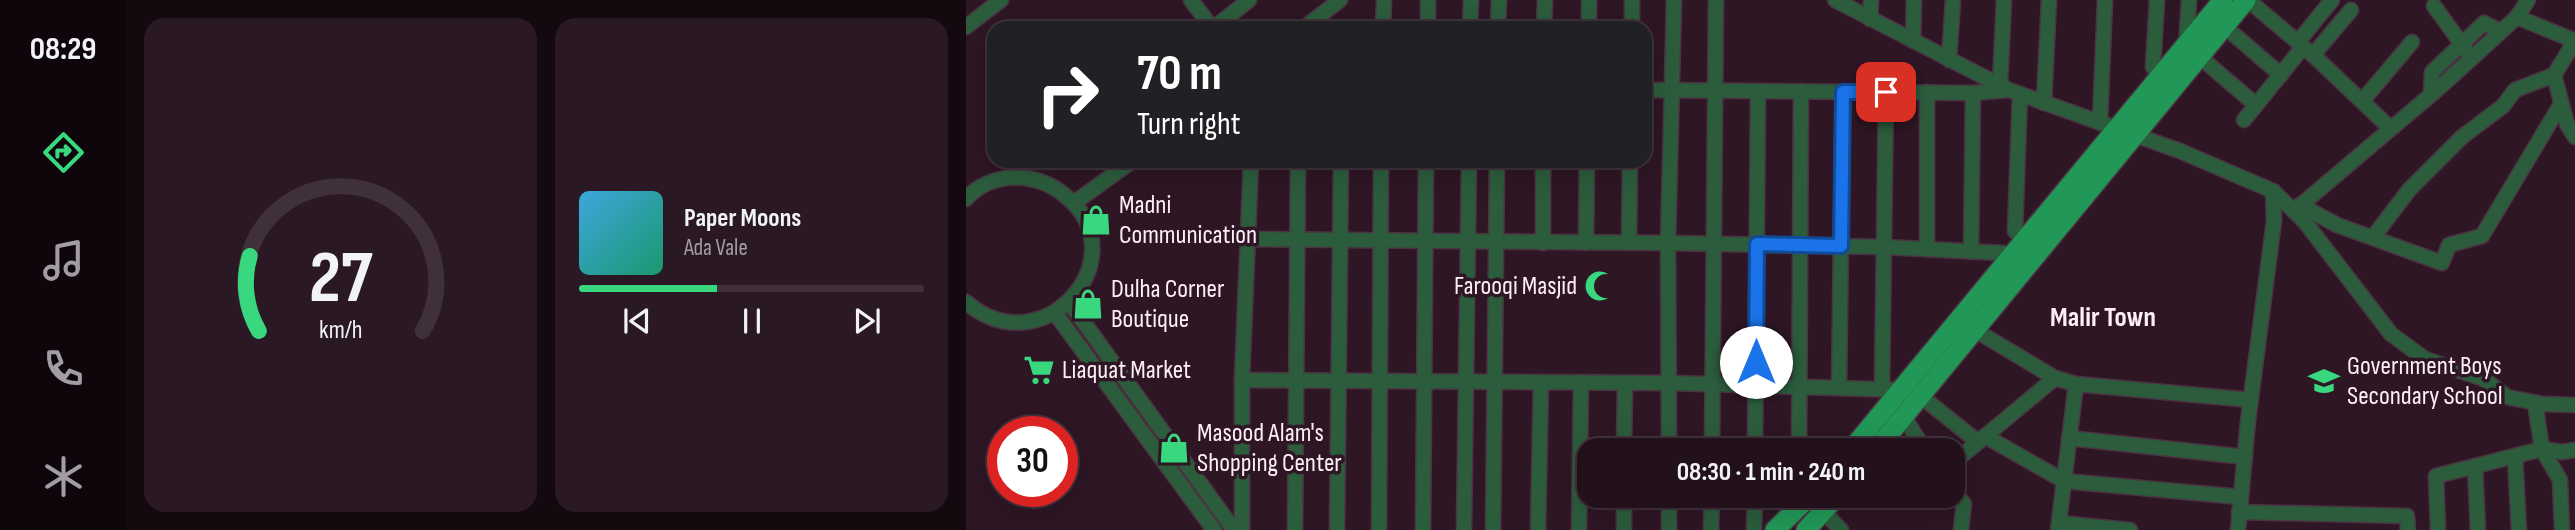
<!DOCTYPE html>
<html lang="en">
<head>
<meta charset="utf-8">
<style>
  :root { --surface:#22101b; --page:#2a1924; --text:#f1f3f6; --muted:#a29da3; --line:#3f303a; --accent:#39d87f }
  body { margin:0; font-family:"Sofia Sans Condensed",sans-serif; background:var(--page); color:var(--text); height:100vh; display:flex; flex-direction:column; font-size:26px; white-space:nowrap }
  * { box-sizing:border-box; margin:0 }
  p { font-size:23px; color:var(--muted) }
  .icon { flex:none; width:38px; height:38px; fill:none; stroke:currentColor; stroke-width:2; stroke-linecap:round; stroke-linejoin:round }
  .map { position:relative; flex:1; overflow:hidden }
  .side { display:flex; flex-direction:column; gap:18px; padding:18px; background:#13090f; width:840px }
  .side>* { flex:none }
  .hud { position:absolute; left:21px; top:21px; width:665px; height:147px; border-radius:21px; box-shadow:0 7px 28px #0002,0 0 0 2px var(--line); background:#202124; color:#fff; overflow:hidden }
  .speed { position:absolute; left:21px; top:416px; display:flex; gap:14px; font-size:35px; font-weight:700; text-align:center }
  .speed>* { display:grid; place-content:center; width:91px; height:91px; border-radius:50%; background:var(--surface); box-shadow:0 7px 28px #0002,0 0 0 2px var(--line); line-height:1 }
  .speed .limit { border:10px solid #d22; background:#fff; color:#111 }
  .pin { position:absolute; display:grid; place-items:center; width:60px; height:60px; color:#fff; margin:-30px; border-radius:14px; box-shadow:0 4px 10px #0006 }
  .me { position:absolute; width:77px; margin:-38px; rotate:0deg; stroke-linejoin:round; filter:drop-shadow(0 0 5px #0008) }
  .turn { display:flex; align-items:center; gap:24px; height:147px; padding:0 35px; font-size:32px }
  .turn .icon { width:91px; height:91px; stroke-width:2.5 }
  .turn b { display:block; font-size:49px; line-height:60px }
  .side .widget { flex:1; display:flex; flex-direction:column; justify-content:center; gap:10px; min-width:0; padding:0 24px; border-radius:21px; background:var(--page) }
  .side .dial { align-items:center; gap:0 }
  .dial svg { height:182px; overflow:visible; fill:none; stroke:var(--line); stroke-width:7; stroke-linecap:round; text-anchor:middle }
  .dial text { fill:var(--text); stroke:none }
  .song { display:flex; align-items:center; gap:21px }
  .cover { width:84px; height:84px; border-radius:10px; background:linear-gradient(135deg,hsl(200 70% 55%),hsl(160 70% 35%)) }
  .played { height:7px; border-radius:4px; background:linear-gradient(90deg,var(--accent) 40%,var(--line) 40%) }
  .keys { display:flex; justify-content:space-around; direction:ltr }
  .side .tiles { flex:1; display:grid; gap:18px; grid-template-columns:repeat(2,1fr) }
  .trip { position:absolute; left:611px; top:438px; width:388px; height:70px; border-radius:21px; background:var(--surface); box-shadow:0 7px 28px #0002,0 0 0 2px var(--line); font-weight:700; line-height:70px; text-align:center }
  main { display:flex; flex:1; min-height:0 }
  .tab-bar { display:flex; flex-direction:column; width:126px; justify-content:space-around; align-items:center; background:#0e060b; color:var(--muted) }
  .tab-bar .icon { width:49px; height:49px }
  .tab-bar .selected { color:var(--accent) }
  .tab-bar b { font-size:32px; color:var(--text) }
  .map>svg:first-child { display:block }
</style>
</head>
<body>
<main>
<nav class="tab-bar">
<b>08:29</b>
<svg class="icon selected" aria-label="directions" viewBox="0 0 24 24"><path d="M12 3l9 9-9 9-9-9zM9 14v-3h6M13 9l2 2-2 2"/></svg>
<svg class="icon" aria-label="music" viewBox="0 0 24 24"><path d="M9 18V5l10-2v13"/><circle cx="6" cy="18" r="3"/><circle cx="16" cy="16" r="3"/></svg>
<svg class="icon" aria-label="phone" viewBox="0 0 24 24"><path d="M5 4h4l2 5-3 2q2 4 5 5l2-3 5 2v4C11 20 4 13 5 4z"/></svg>
<svg class="icon" aria-label="climate" viewBox="0 0 24 24"><path d="M12 3v18M4 7l16 10M4 17L20 7"/></svg>
</nav>
<section class="side">
<div class="tiles">
<div class="widget dial"><svg viewBox="0 0 100 80">
<path d="M14 69A42 42 0 1 1 86 69"/>
<path d="M14 69A42 42 0 0 1 10 36" stroke="#39d87f"/>
<text x="50" y="56" font-size="32" font-weight="700">27</text>
<text x="50" y="72" font-size="11">km/h</text>
</svg></div>
<div class="widget">
<div class="song"><i class="cover"></i><div><b>Paper Moons</b><p>Ada Vale</p></div></div>
<div class="played"></div>
<div class="keys"><svg class="icon" aria-label="previous" viewBox="0 0 24 24"><path d="M18 5L8 12l10 7zM5 5v14"/></svg><svg class="icon" aria-label="pause" viewBox="0 0 24 24"><path d="M8 5v14M16 5v14"/></svg><svg class="icon" aria-label="next" viewBox="0 0 24 24"><path d="M6 5l10 7-10 7zM19 5v14"/></svg></div>
</div>
</div>
</section>
<div class="map">
<svg width="1609" height="530" viewBox="0 0 1609 530">
  <rect width="100%" height="100%" fill="#2e1624"/>
  <g fill="none" stroke-linecap="round" stroke-linejoin="round">
    <g stroke="#4b3442" stroke-width="17">
      <g id="minor">
        <polyline points="225,0 246,28"/>
        <polyline points="869,0 1043,90 1214,151 1307,191 1339,222 1425,334 1459,359 1518,379 1541,397 1576,404 1609,405"/>
        <polyline points="1191,0 1187,67 1196,75"/>
        <polyline points="1282,0 1347,55 1424,128"/>
        <polyline points="1468,6 1500,50"/>
        <polyline points="904,19 905,0"/>
        <polyline points="1258,26 1315,75"/>
        <polyline points="0,27 35,0"/>
        <polyline points="248,28 283,0"/>
        <polyline points="338,28 374,0"/>
        <polyline points="417,28 418,0"/>
        <polyline points="462,28 462,0"/>
        <polyline points="504,28 505,0"/>
        <polyline points="532,28 533,0"/>
        <polyline points="578,28 579,0"/>
        <polyline points="623,28 623,0"/>
        <polyline points="666,28 666,0"/>
        <polyline points="947,41 948,0"/>
        <polyline points="1332,42 1366,0"/>
        <polyline points="1220,47 1223,0"/>
        <polyline points="1347,55 1385,10"/>
        <polyline points="1234,57 1290,105"/>
        <polyline points="983,60 987,0"/>
        <polyline points="1588,75 1601,124 1609,137"/>
        <polyline points="1034,85 1038,0"/>
        <polyline points="679,90 1007,93 1041,90"/>
        <polyline points="961,92 961,249"/>
        <polyline points="1054,94 1049,231 1059,239"/>
        <polyline points="1465,94 1466,72 1518,23 1534,31"/>
        <polyline points="1397,100 1446,42"/>
        <polyline points="1078,103 1083,0"/>
        <polyline points="1278,120 1337,47"/>
        <polyline points="1134,123 1139,0"/>
        <path d="M0,199C15,182 37,176 59,178C75,180 89,186 102,198C172,259 76,368 0,302"/>
        <polyline points="108,203 166,161"/>
        <polyline points="1334,205 1371,225 1476,263 1483,245 1516,236 1595,104"/>
        <polyline points="1329,210 1473,88 1551,17 1562,0"/>
        <polyline points="1408,236 1443,190 1496,137 1537,106 1549,90 1588,75 1609,41 1551,17"/>
        <polyline points="282,239 702,243 918,247 1037,253 1046,257"/>
        <polyline points="577,243 577,161"/>
        <polyline points="620,243 621,161"/>
        <polyline points="663,243 664,161"/>
        <polyline points="1005,252 1007,93"/>
        <polyline points="103,302 268,530"/>
        <polyline points="89,313 248,530"/>
        <polyline points="1007,329 1089,378 1110,384 1285,400"/>
        <polyline points="276,380 704,383 937,390 956,397 1012,442"/>
        <polyline points="873,388 877,92"/>
        <polyline points="916,389 920,92"/>
        <polyline points="1569,403 1576,449 1594,480 1596,530"/>
        <polyline points="938,417 959,450"/>
        <polyline points="1019,436 1098,481 1275,497"/>
        <polyline points="1103,438 1279,457"/>
        <polyline points="658,450 659,383"/>
        <polyline points="703,450 702,243 708,0"/>
        <polyline points="746,450 750,0"/>
        <polyline points="789,450 792,91"/>
        <polyline points="833,450 835,91"/>
        <polyline points="1549,456 1553,530"/>
        <polyline points="987,463 1089,378"/>
        <polyline points="1509,466 1512,530"/>
        <polyline points="987,490 998,504 995,530"/>
        <polyline points="852,506 875,530"/>
        <polyline points="1273,512 1441,516 1442,530"/>
        <polyline points="1093,523 1164,530"/>
        <polyline points="276,530 276,380 285,161"/>
        <polyline points="329,530 332,161"/>
        <polyline points="371,530 375,161"/>
        <polyline points="413,530 415,161"/>
        <polyline points="457,530 460,161"/>
        <polyline points="498,530 503,161"/>
        <polyline points="527,530 531,161"/>
        <polyline points="572,530 575,382"/>
        <polyline points="613,530 615,382"/>
        <polyline points="658,530 658,495"/>
        <polyline points="703,530 703,495"/>
        <polyline points="745,530 746,495"/>
        <polyline points="788,530 789,495"/>
        <polyline points="1092,530 1110,384"/>
        <polyline points="1272,530 1282,421 1308,221 1307,191"/>
        <polyline points="1472,530 1470,476 1576,449 1596,452 1609,450"/>
      </g>
    </g>
    <g stroke="#4b3442" stroke-width="22">
      <g id="major">
        <polyline points="885,450 1257,0"/>
        <polyline points="910,450 1280,0"/>
        <polyline points="809,530 845,495"/>
        <polyline points="840,530 872,495"/>
      </g>
    </g>
    <use href="#minor" stroke="#2b5c3c" stroke-width="14"/>
    <use href="#major" stroke="#219857" stroke-width="19"/>
  </g>
  <g fill="none" stroke-linecap="round" stroke-linejoin="round">
    <g stroke="#114b97" stroke-width="18">
      <polyline id="route" points="790,362 791,244 875,246 877,92 920,92"/>
    </g>
    <use href="#route" stroke="#1a73e8" stroke-width="12"/>
  </g>
  <defs>
    <g id="shop-bare" transform="scale(2.415)"><path d="M-5-2.5h2.3a2.7 3.5 0 0 1 5.4 0H5L5.5 6h-11ZM-1.5-2.5h3a1.5 2.3 0 0 0-3 0Z" fill="#39d87f" stroke="#2e1624" stroke-width="2.5" paint-order="stroke"/></g>
    <g id="mosque-bare" transform="scale(2.415)"><path d="M3.5-4.9A6 6 0 1 0 3.5 4.9A5 5 0 1 1 3.5-4.9Z" fill="#39d87f" stroke="#2e1624" stroke-width="2.5" paint-order="stroke"/></g>
    <g id="supermarket-bare" transform="scale(2.415)"><path d="M-6-5.5h2.5l.6 2H6L4.5 2H-2.5L-4.4-4H-6ZM-1.5 3.2a1.3 1.3 0 1 0 .1 0ZM3 3.2a1.3 1.3 0 1 0 .1 0Z" fill="#39d87f" stroke="#2e1624" stroke-width="2.5" paint-order="stroke"/></g>
    <g id="school-bare" transform="scale(2.415)"><path d="M0-5L7-2L0 1L-7-2ZM-4 1L0 2.5L4 1V4Q0 6-4 4Z" fill="#39d87f" stroke="#2e1624" stroke-width="2.5" paint-order="stroke"/></g>
  </defs>
  <g fill-rule="evenodd">
    <use href="#shop-bare" x="130" y="220"/>
    <use href="#mosque-bare" x="634" y="286"/>
    <use href="#shop-bare" x="122" y="304"/>
    <use href="#supermarket-bare" x="73" y="370"/>
    <use href="#school-bare" x="1358" y="381"/>
    <use href="#shop-bare" x="208" y="448"/>
  </g>
  <g text-anchor="middle" dominant-baseline="central" stroke-width="7" stroke-linejoin="round" paint-order="stroke">
    <g font-size="26" fill="#fdeff7" stroke="#2e1624" text-anchor="start">
      <text x="153" y="205">Madni<tspan x="153" dy="30">Communication</tspan></text>
      <text x="611" y="286" text-anchor="end">Farooqi Masjid</text>
      <text x="145" y="289">Dulha Corner<tspan x="145" dy="30">Boutique</tspan></text>
      <text x="1381" y="366">Government Boys<tspan x="1381" dy="30">Secondary School</tspan></text>
      <text x="96" y="370">Liaquat Market</text>
      <text x="231" y="433">Masood Alam's<tspan x="231" dy="30">Shopping Center</tspan></text>
    </g>
    <g font-size="28" font-weight="bold" fill="#fdeff7" stroke="#2e1624">
      <text x="1137" y="317">Malir Town</text>
    </g>
  </g>
</svg>
<div class="speed"><div class="limit">30</div></div>
<div class="pin" style="left:920px;top:92px;background:#d93025"><svg class="icon" aria-label="arrive" viewBox="0 0 24 24"><path d="M6 21V4h12l-3 4 3 4H6"/></svg></div>
<svg class="me" style="left:790px;top:362px" viewBox="-20 -20 40 40"><circle r="19" fill="#fff"/><path d="M0-13L10 11 0 6-10 11z" fill="#1a73e8"/></svg>
<div class="trip">08:30 · 1 min · 240 m</div>
<div class="hud">
<div class="turn"><svg class="icon" aria-label="right" viewBox="0 0 24 24"><path d="M7 20v-9h11M14 6l5 5-5 5"/></svg><div><b>70 m</b>Turn right</div></div>
</div>
</div>
</main>
</body>
</html>
